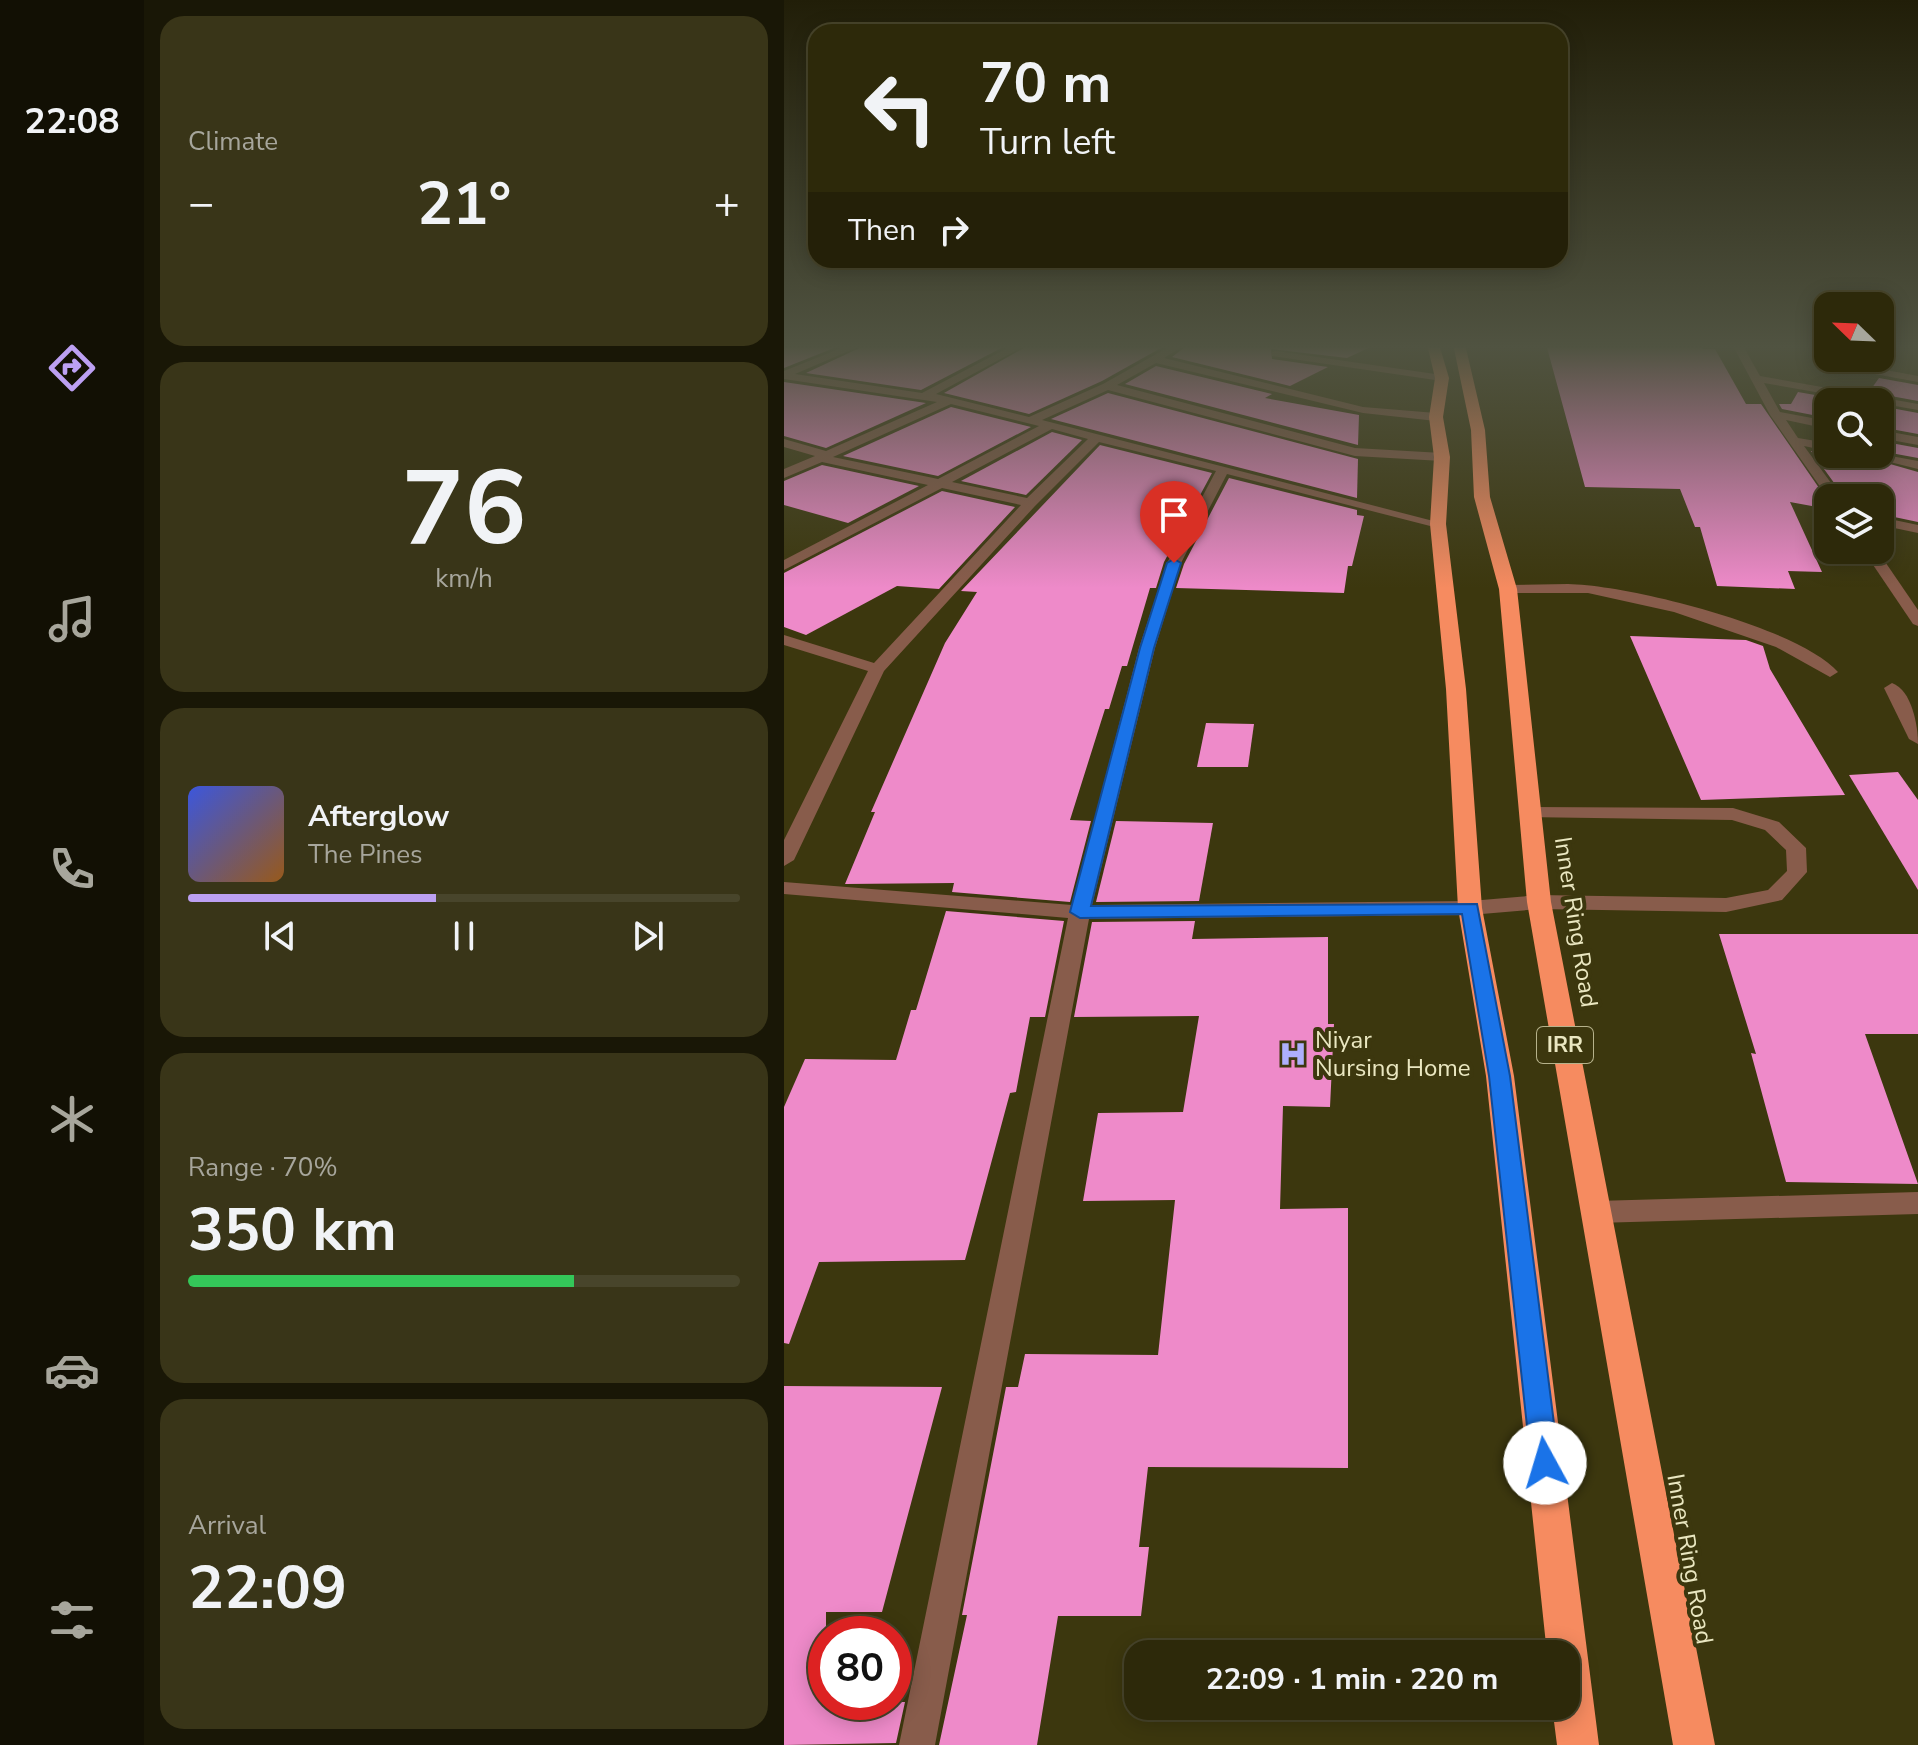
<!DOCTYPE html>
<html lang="en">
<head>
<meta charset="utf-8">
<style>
  :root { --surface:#2d290a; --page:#393518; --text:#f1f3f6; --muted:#a7a69c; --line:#48452b; --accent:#bca0f2 }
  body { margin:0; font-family:"Nunito Sans",sans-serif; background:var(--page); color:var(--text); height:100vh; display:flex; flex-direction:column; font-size:30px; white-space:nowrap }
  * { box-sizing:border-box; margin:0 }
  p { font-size:26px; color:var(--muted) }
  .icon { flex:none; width:44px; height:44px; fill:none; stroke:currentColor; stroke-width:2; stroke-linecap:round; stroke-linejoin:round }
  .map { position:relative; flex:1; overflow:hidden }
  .drawer { display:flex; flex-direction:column; gap:16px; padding:16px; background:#191706; width:640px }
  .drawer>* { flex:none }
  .guide { position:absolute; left:24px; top:24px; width:760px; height:244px; border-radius:24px; box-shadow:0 4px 20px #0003,0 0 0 2px var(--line); background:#2d290a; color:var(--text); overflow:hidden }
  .needle { width:52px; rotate:293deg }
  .tools { position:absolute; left:1030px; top:292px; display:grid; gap:16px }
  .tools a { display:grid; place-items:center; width:80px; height:80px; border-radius:16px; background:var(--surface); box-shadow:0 4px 20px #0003,0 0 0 2px var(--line); font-size:40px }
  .speed { position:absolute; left:24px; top:1616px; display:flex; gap:16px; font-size:40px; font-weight:700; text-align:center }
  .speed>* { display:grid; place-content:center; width:104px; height:104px; border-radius:50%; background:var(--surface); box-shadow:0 4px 20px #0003,0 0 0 2px var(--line); line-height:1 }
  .speed .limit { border:12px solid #d22; background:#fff; color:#111 }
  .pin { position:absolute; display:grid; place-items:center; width:68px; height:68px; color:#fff; margin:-82px -34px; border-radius:50% 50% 50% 0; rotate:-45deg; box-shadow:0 0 8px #0007 }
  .pin .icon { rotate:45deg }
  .me { position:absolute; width:88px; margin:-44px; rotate:354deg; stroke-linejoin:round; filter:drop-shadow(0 0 6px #0008) }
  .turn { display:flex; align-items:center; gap:28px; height:168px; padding:0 40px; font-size:36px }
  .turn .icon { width:104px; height:104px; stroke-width:2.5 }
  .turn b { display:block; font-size:56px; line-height:68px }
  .then { display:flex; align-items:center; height:76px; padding:0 40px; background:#0003; gap:16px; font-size:30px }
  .big { font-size:60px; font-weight:700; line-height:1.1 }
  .drawer .tile { flex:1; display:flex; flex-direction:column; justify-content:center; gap:12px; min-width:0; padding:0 28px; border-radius:24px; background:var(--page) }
  .drawer .dial { align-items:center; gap:0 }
  .dial b { font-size:104px; line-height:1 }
  .song { display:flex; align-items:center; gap:24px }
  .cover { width:96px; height:96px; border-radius:12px; background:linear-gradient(135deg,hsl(230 70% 55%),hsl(30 70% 35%)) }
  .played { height:8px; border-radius:4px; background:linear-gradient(90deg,var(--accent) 45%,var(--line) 45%) }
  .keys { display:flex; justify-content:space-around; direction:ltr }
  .heat { display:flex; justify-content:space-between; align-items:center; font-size:44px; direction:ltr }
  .charge { height:12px; border-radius:6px; background:linear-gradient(90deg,#34c759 70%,var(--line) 0) }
  .trip { position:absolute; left:340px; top:1640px; width:456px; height:80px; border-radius:24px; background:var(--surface); box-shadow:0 4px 20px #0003,0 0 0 2px var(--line); font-weight:700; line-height:80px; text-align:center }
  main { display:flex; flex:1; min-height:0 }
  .menu { display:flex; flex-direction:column; width:144px; justify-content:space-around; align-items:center; background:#121004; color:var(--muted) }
  .menu .icon { width:56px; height:56px }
  .menu .on { color:var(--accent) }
  .menu b { font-size:36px; color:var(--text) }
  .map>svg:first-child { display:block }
</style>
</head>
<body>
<main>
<nav class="menu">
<b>22:08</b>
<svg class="icon on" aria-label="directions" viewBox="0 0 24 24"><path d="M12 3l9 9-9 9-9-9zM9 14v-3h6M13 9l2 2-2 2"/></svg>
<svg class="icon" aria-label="music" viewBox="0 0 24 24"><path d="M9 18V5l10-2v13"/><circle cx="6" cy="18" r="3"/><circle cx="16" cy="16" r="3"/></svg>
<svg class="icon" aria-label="phone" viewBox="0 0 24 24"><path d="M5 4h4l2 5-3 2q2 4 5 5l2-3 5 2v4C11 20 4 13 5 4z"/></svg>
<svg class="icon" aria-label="climate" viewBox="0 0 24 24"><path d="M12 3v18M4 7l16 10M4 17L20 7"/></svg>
<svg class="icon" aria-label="car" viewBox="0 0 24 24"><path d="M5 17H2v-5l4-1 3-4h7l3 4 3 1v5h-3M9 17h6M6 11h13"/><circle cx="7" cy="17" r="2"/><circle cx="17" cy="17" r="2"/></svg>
<svg class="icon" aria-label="filters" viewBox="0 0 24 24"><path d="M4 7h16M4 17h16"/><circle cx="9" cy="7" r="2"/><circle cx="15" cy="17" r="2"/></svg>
</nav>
<section class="drawer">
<div class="tile"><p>Climate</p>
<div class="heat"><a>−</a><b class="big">21°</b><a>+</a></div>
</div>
<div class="tile dial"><b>76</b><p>km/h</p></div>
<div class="tile">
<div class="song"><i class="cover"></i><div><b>Afterglow</b><p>The Pines</p></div></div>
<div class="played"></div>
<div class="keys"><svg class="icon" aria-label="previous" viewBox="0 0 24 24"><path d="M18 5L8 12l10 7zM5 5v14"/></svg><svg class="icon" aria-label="pause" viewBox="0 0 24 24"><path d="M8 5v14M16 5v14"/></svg><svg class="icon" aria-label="next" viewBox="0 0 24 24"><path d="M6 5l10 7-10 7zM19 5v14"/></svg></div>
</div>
<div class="tile"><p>Range · 70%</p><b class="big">350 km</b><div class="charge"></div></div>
<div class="tile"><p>Arrival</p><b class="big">22:09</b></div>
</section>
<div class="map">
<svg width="1134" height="1745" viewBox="0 0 1134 1745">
  <rect width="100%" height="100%" fill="#3c370e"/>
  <g fill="#ee8ac9">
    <polygon points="0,344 60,344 0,368"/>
    <polygon points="84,344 225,344 137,390 22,373"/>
    <polygon points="247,344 384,344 318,381 245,414 160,393"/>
    <polygon points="405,344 593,344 563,358 487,349 488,359 544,367 506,386 388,357"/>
    <polygon points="762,344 916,344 919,349 931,349 962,404 977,404 1044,501 1044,509 1006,502 1038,572 1004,571 1011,589 933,586 916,527 911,527 896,489 801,487"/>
    <polygon points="372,366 488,394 481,398 575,415 574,445 341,384"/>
    <polygon points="1095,378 1134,385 1134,401 1085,392"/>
    <polygon points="0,382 142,403 42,448 0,436"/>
    <polygon points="1014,392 1071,402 1044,402 1044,418 998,409 995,404 1007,404"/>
    <polygon points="324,393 574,459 573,498 267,419"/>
    <polygon points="1096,406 1134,413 1134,434 1096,427"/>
    <polygon points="167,407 247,427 154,476 59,456"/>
    <polygon points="268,432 298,440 242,495 177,481"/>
    <polygon points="1096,441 1134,448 1134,458 1096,451"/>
    <polygon points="316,445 428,473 380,562 372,588 366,588 343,666 338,666 325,709 321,709 286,820 307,821 286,902 168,892 170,883 61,884 91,812 87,812 161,643 193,592 177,591"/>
    <polygon points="1027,451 1071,454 1134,472 1134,522 1096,514 1096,498 1061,498"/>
    <polygon points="38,465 135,486 64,523 0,505 0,481"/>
    <polygon points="445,478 573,510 573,515 580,516 568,566 564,566 560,593 392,588 400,564"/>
    <polygon points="158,491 231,507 155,589 113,586 22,635 0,627 0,573"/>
    <polygon points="846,636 962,640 979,646 986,669 1061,795 917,800"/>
    <polygon points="422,723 470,724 464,767 413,767"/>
    <polygon points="1114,772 1134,800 1134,890 1065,775"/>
    <polygon points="332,821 429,823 415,901 312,902"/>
    <polygon points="162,911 280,921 261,1017 246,1017 232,1092 226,1093 181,1260 35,1262 5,1344 0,1343 0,1107 21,1059 112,1060 127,1010 132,1010"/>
    <polygon points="411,921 408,939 544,937 544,1024 550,1024 546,1107 499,1106 496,1209 564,1208 564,1468 364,1467 355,1547 365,1547 357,1616 274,1616 253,1745 155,1745 183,1615 178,1615 222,1387 234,1387 241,1354 374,1355 391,1200 299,1201 314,1113 399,1112 415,1016 290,1017 308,922"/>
    <polygon points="935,934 1134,934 1134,1034 1081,1034 1134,1184 1002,1182 967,1053 972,1054"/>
    <polygon points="0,1386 158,1387 98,1612 42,1612 42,1702 121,1702 112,1743 0,1745"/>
  </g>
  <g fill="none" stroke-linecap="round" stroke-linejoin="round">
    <g fill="#885c4b" fill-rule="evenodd">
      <path d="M67,344H81L11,374L138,393L231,344H244L152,394L245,417L319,384L390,344H402L380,358L579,407L652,413L658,417L652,421L579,413L372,363L333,385L571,448L658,453L664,457L658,461L571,456L324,390L258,420L661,524L654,528L443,474L397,563L371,648L308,905L686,901L755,895L942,898L984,890L1003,871L1002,850L981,830L948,820L739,817L737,813L746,807L949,808L995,822L1022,848L1023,872L998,900L942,912L755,909L686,915L305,919L151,1745H115L284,918L0,894V882L288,905L355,648L383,563L432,471L315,442L251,506L100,671L10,860L0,866V840L84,671L0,645V635L90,663L237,505L158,488L0,570V560L144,485L38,462L0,478V469L31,456L0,447V439L42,451L153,402L0,379V371ZM167,404L255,426L154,479L49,457ZM268,429L304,439L243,498L168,482Z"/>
      <polygon points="948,344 958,344 976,376 1134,404 1134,410 980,383 996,412 1044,421 1044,429 1002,420 1014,438 1044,443 1044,451 1020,446 1058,498 1044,498 986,415"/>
      <polygon points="492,351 658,375 664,378 658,381 488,356 488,352"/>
      <polygon points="1097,356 1098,358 1091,368 1134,376 1134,382 1080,372 1087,358"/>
      <polygon points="1096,430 1134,437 1134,445 1096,438"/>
      <polygon points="1074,454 1096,454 1134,461 1134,469"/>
      <polygon points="1096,517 1134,525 1134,533 1096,525"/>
      <polygon points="1079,550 1093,550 1134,610 1134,626 1129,624"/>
      <path d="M784,584C845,585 1014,627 1054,672L1046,677L992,647L890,612L804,593H724L717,589L724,585Z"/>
      <path d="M1108,683C1128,690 1134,726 1134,744L1125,739L1100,688Z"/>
      <polygon points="1134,1192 1134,1214 812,1223 803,1220 799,1212 803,1204 812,1201"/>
    </g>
    <g fill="#f68b60" fill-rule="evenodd">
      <polygon points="643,344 655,344 665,378 659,417 666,457 662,524 682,689 698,908 730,1076 815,1745 773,1745 768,1706 782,1706 782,1654 763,1654 702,1076 674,908 662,689 646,524 650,457 645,417 651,378"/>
      <polygon points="669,344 681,344 701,430 706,497 733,589 767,902 931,1745 889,1745 743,902 715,589 690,497 687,430"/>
    </g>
  </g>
  <linearGradient id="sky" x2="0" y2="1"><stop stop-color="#211e08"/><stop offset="0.59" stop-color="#505341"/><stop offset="1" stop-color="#505341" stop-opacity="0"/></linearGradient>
  <rect width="1134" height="588" fill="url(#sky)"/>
  <polygon fill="#1a73e8" stroke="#114b97" stroke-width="2" points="390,559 397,563 370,648 307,906 693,904 726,1076 775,1463 771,1473 761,1477 752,1473 747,1463 705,1076 678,914 296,918 286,912 356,648 383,563"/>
  <defs>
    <g id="hospital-bare" transform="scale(2.16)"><path d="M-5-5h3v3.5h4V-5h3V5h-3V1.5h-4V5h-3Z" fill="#adaffb" stroke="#3c370e" stroke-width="2.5" paint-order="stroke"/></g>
  </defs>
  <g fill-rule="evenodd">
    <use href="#hospital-bare" x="509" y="1054"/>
  </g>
  <g text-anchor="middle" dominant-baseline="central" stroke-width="8" stroke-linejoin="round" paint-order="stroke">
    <rect fill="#3c370e" stroke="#b6b28b" stroke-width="2" x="753" y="1027" width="56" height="36" rx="6"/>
    <g font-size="22" font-weight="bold" fill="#eae7c1">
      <text x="781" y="1045">IRR</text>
    </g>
    <g font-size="24" fill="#eae7c1" stroke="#3c370e">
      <text transform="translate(792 922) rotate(81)">Inner Ring Road</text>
      <text transform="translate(906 1559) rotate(80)">Inner Ring Road</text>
    </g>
    <g font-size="24" fill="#eae7c1" stroke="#3c370e" text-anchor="start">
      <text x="531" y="1040">Niyar<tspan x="531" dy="28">Nursing Home</tspan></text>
    </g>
  </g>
</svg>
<div class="tools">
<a><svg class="needle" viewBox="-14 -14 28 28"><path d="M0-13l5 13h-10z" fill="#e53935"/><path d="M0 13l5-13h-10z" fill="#a7a69c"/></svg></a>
<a><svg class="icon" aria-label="search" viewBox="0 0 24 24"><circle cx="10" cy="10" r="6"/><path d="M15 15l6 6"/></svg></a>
<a><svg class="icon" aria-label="layers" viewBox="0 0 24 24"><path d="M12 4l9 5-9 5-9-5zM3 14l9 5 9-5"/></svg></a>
</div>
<div class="speed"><div class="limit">80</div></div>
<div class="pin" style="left:390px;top:563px;background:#d93025"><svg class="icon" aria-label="arrive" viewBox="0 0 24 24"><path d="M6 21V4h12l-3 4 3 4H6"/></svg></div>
<svg class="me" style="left:761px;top:1463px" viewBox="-20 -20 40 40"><circle r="19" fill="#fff"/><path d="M0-13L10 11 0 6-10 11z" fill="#1a73e8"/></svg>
<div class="trip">22:09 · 1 min · 220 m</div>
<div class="guide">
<div class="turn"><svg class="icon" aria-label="left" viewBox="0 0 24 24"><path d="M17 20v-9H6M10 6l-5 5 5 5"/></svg><div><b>70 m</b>Turn left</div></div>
<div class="then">Then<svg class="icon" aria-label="right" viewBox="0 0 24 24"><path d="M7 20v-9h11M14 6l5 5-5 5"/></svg></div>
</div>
</div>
</main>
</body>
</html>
